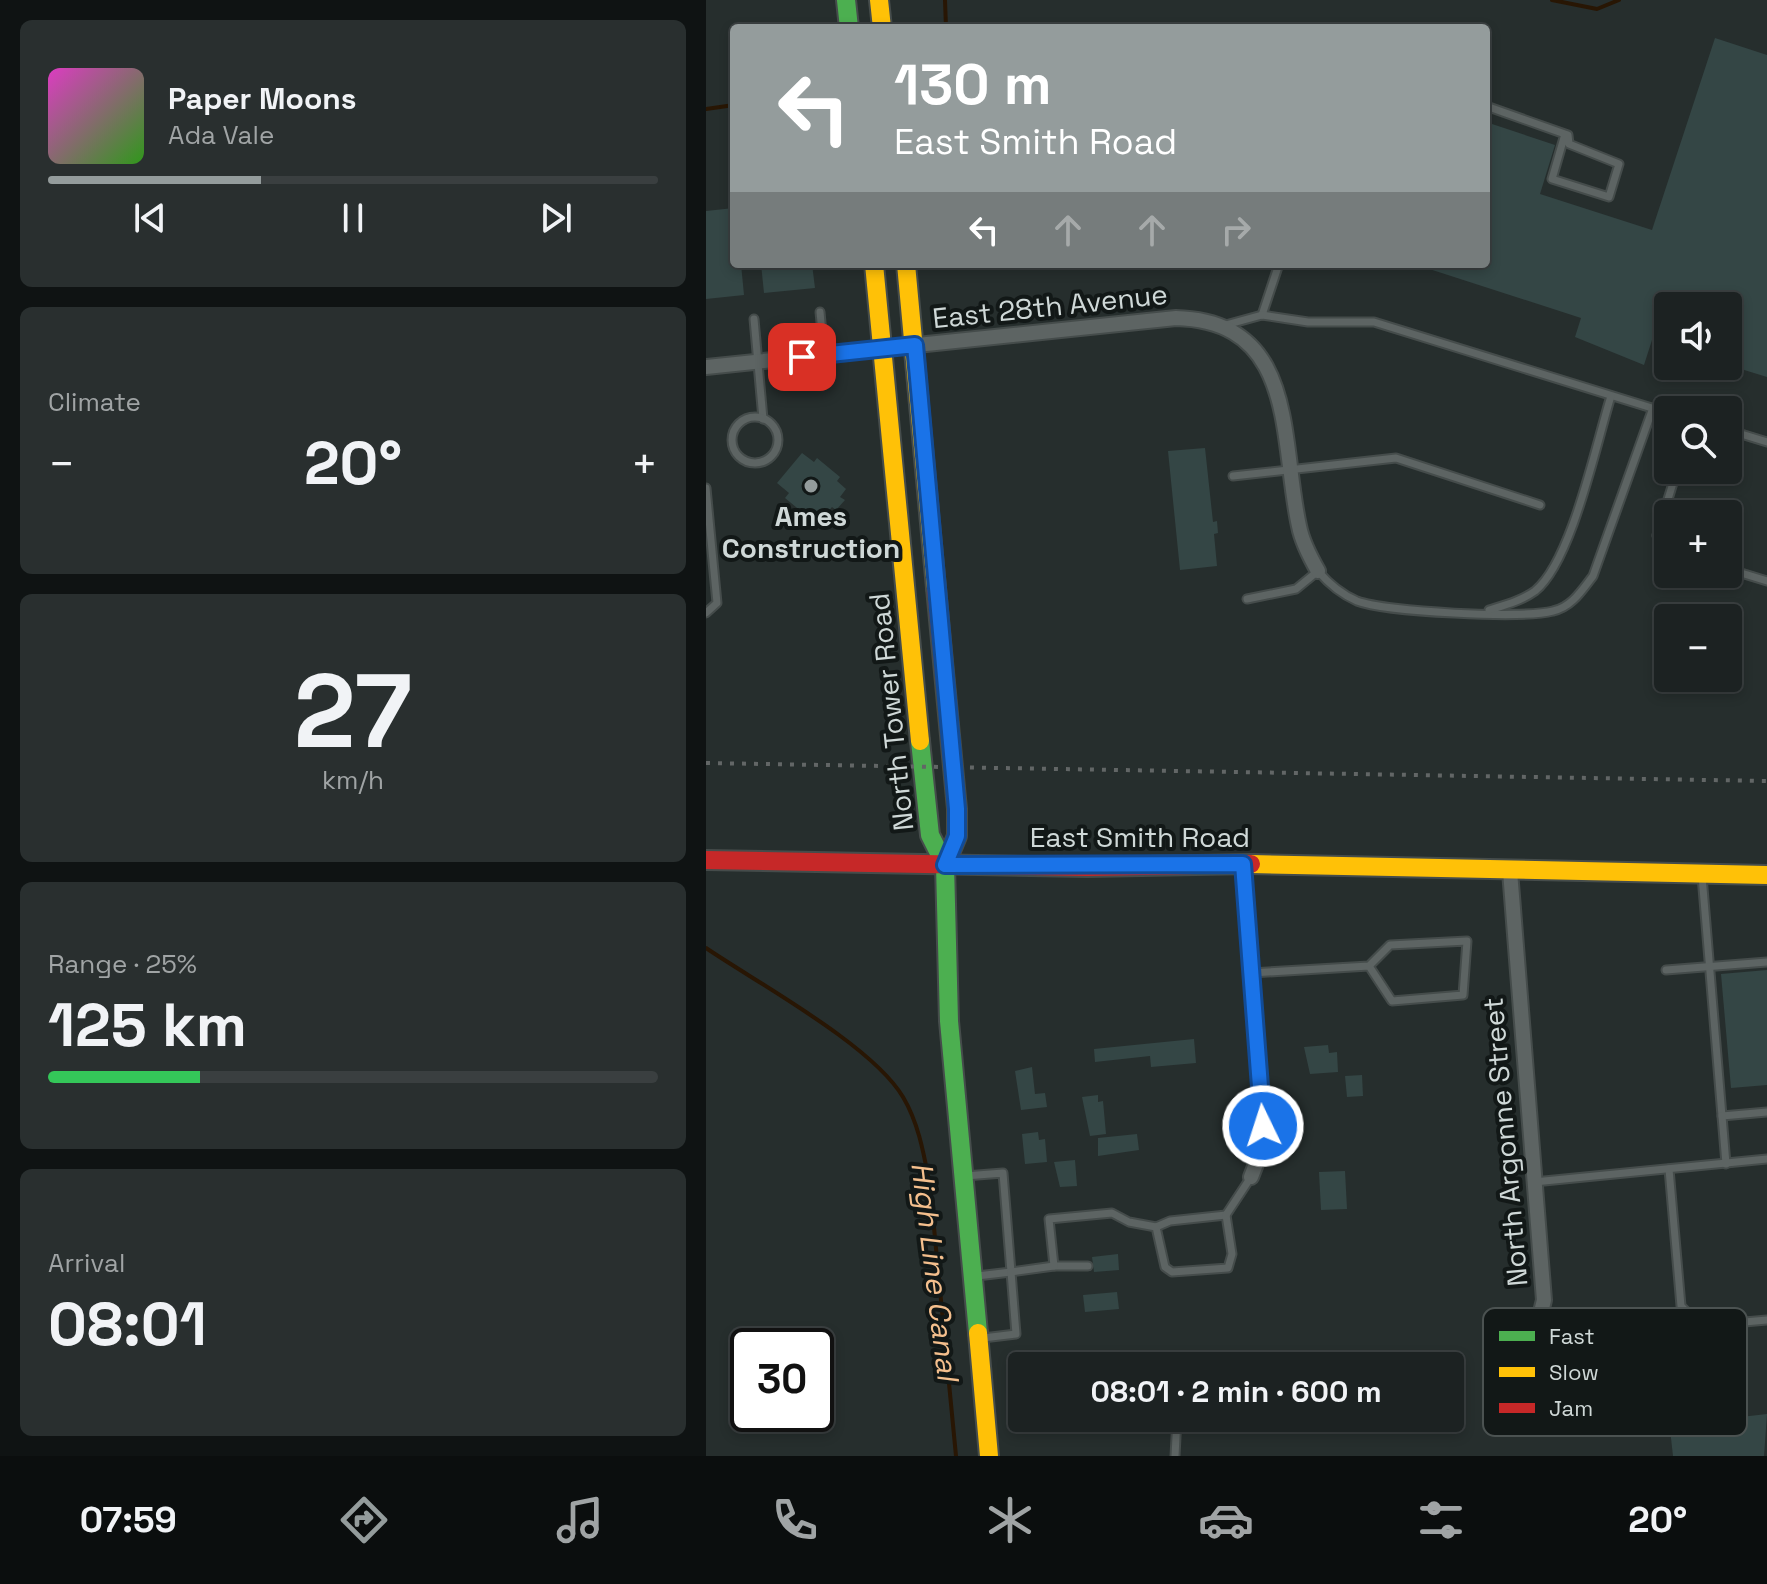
<!DOCTYPE html>
<html lang="en">
<head>
<meta charset="utf-8">
<style>
  :root { --surface:#1c2222; --page:#292f2f; --text:#f1f3f6; --muted:#a0a4a5; --line:#3a3f40; --accent:#949c9c }
  body { margin:0; font-family:"Space Grotesk",sans-serif; background:var(--page); color:var(--text); height:100vh; display:flex; flex-direction:column; font-size:30px; white-space:nowrap }
  * { box-sizing:border-box; margin:0 }
  p { font-size:26px; color:var(--muted) }
  .icon { flex:none; width:44px; height:44px; fill:none; stroke:currentColor; stroke-width:2; stroke-linecap:round; stroke-linejoin:round }
  .map { position:relative; flex:1; overflow:hidden }
  .drawer { display:flex; flex-direction:column; gap:20px; padding:20px; background:#0f1313; width:706px }
  .drawer>* { flex:none }
  .guide { position:absolute; left:24px; top:24px; width:760px; height:244px; border-radius:8px; box-shadow:0 4px 12px #0003,0 0 0 2px var(--line); background:#949c9c; color:#fff; overflow:hidden }
  .buttons { position:absolute; left:948px; top:292px; display:grid; gap:16px }
  .buttons a { display:grid; place-items:center; width:88px; height:88px; border-radius:8px; background:var(--surface); box-shadow:0 4px 12px #0003,0 0 0 2px var(--line); font-size:40px }
  .speed { position:absolute; left:24px; top:1328px; display:flex; gap:16px; font-size:40px; font-weight:700; text-align:center }
  .speed>* { display:grid; place-content:center; width:104px; height:104px; border-radius:50%; background:var(--surface); box-shadow:0 4px 12px #0003,0 0 0 2px var(--line); line-height:1 }
  .speed .limit { border:4px solid #111; border-radius:12px; background:#fff; color:#111 }
  .pin { position:absolute; display:grid; place-items:center; width:68px; height:68px; color:#fff; margin:-34px; border-radius:16px; box-shadow:0 4px 12px #0006 }
  .me { position:absolute; width:88px; margin:-44px; rotate:356deg; stroke-linejoin:round; filter:drop-shadow(0 0 6px #0008) }
  .turn { display:flex; align-items:center; gap:28px; height:168px; padding:0 32px; font-size:36px }
  .turn .icon { width:104px; height:104px; stroke-width:2.5 }
  .turn b { display:block; font-size:56px; line-height:68px }
  .lanes { display:flex; align-items:center; height:76px; padding:0 32px; background:#0003; justify-content:center; gap:40px; direction:ltr }
  .lanes .off { opacity:.35 }
  .big { font-size:60px; font-weight:800; line-height:1.1 }
  .drawer .card { flex:1; display:flex; flex-direction:column; justify-content:center; gap:12px; min-width:0; padding:0 28px; border-radius:12px; background:var(--page) }
  .drawer .dial { align-items:center; gap:0 }
  .dial b { font-size:104px; line-height:1 }
  .song { display:flex; align-items:center; gap:24px }
  .cover { width:96px; height:96px; border-radius:12px; background:linear-gradient(135deg,hsl(310 70% 55%),hsl(110 70% 35%)) }
  .played { height:8px; border-radius:4px; background:linear-gradient(90deg,var(--accent) 35%,var(--line) 35%) }
  .keys { display:flex; justify-content:space-around; direction:ltr }
  .heat { display:flex; justify-content:space-between; align-items:center; font-size:44px; direction:ltr }
  .charge { height:12px; border-radius:6px; background:linear-gradient(90deg,#34c759 25%,var(--line) 0) }
  .trip { position:absolute; left:302px; top:1352px; width:456px; height:80px; border-radius:8px; background:var(--surface); box-shadow:0 4px 12px #0003,0 0 0 2px var(--line); font-weight:800; line-height:80px; text-align:center }
  .tab-bar { display:flex; height:128px; justify-content:space-around; align-items:center; background:#0b0e0e; color:var(--muted) }
  .tab-bar .icon { width:56px; height:56px }
  .tab-bar .on { color:var(--accent) }
  .tab-bar b { font-size:36px; color:var(--text) }
  main { display:flex; flex:1; min-height:0 }
  .map>svg:first-child { display:block }
</style>
</head>
<body>
<main>
<section class="drawer">
<div class="card">
<div class="song"><i class="cover"></i><div><b>Paper Moons</b><p>Ada Vale</p></div></div>
<div class="played"></div>
<div class="keys"><svg class="icon" aria-label="previous" viewBox="0 0 24 24"><path d="M18 5L8 12l10 7zM5 5v14"/></svg><svg class="icon" aria-label="pause" viewBox="0 0 24 24"><path d="M8 5v14M16 5v14"/></svg><svg class="icon" aria-label="next" viewBox="0 0 24 24"><path d="M6 5l10 7-10 7zM19 5v14"/></svg></div>
</div>
<div class="card"><p>Climate</p>
<div class="heat"><a>−</a><b class="big">20°</b><a>+</a></div>
</div>
<div class="card dial"><b>27</b><p>km/h</p></div>
<div class="card"><p>Range · 25%</p><b class="big">125 km</b><div class="charge"></div></div>
<div class="card"><p>Arrival</p><b class="big">08:01</b></div>
</section>
<div class="map">
<svg width="1061" height="1456" viewBox="0 0 1061 1456">
  <rect width="100%" height="100%" fill="#262e2d"/>
  <g fill="none" stroke-linecap="round" stroke-linejoin="round">
    <g stroke="#281604" stroke-width="4">
      <polyline points="239,0 240,28"/>
      <polyline points="846,0 891,9 913,0"/>
      <polyline points="0,109 28,105"/>
      <path d="M0,948C53,984 166,1045 197,1097C213,1124 218,1155 224,1186L250,1456"/>
      <polyline points="858,1374 954,1331"/>
    </g>
  </g>
  <g fill="#344645">
    <polygon points="1009,38 1061,55 1061,377 1022,365 1022,306 962,306 962,345 946,340 938,365 869,337 875,318 714,266 780,264 780,122 849,145 834,194 946,230"/>
    <polygon points="28,208 28,264 35,264 38,295 0,299 0,211"/>
    <polygon points="55,264 106,264 109,288 58,293"/>
    <polygon points="499,448 507,522 511,521 512,533 508,534 511,566 474,570 462,451"/>
    <polygon points="96,453 108,462 111,458 134,477 131,481 140,489 134,497 139,500 130,510 126,507 115,520 106,512 102,517 79,498 83,493 71,483"/>
    <polygon points="1061,970 1061,1085 1025,1088 1015,974"/>
    <polygon points="488,1039 490,1063 445,1067 444,1056 389,1062 388,1049"/>
    <polygon points="622,1045 623,1053 631,1052 632,1072 604,1074 598,1047"/>
    <polygon points="326,1067 329,1094 339,1093 341,1107 315,1110 309,1071"/>
    <polygon points="656,1075 657,1096 641,1097 639,1076"/>
    <polygon points="392,1095 392,1102 397,1101 400,1134 384,1136 376,1097"/>
    <polygon points="332,1132 333,1140 339,1139 341,1162 319,1164 316,1134"/>
    <polygon points="431,1134 433,1150 392,1156 392,1138"/>
    <polygon points="369,1160 371,1186 354,1187 348,1162"/>
    <polygon points="639,1171 641,1209 615,1210 613,1172"/>
    <polygon points="412,1254 413,1270 388,1272 386,1257"/>
    <polygon points="411,1292 413,1309 379,1312 377,1295"/>
    <polygon points="1061,1414 1058,1456 967,1456 964,1429 1027,1423 1026,1418"/>
  </g>
  <g fill="none" stroke-linecap="round" stroke-linejoin="round">
    <g stroke="#454c4b" stroke-width="11">
      <g id="lane">
        <polyline points="780,106 859,134 862,135 863,144 913,164 903,197 846,179 859,134"/>
        <polyline points="114,312 118,354"/>
        <polyline points="556,315 573,264"/>
        <polyline points="48,319 57,419"/>
        <polyline points="516,326 556,315 602,322 668,322 962,413"/>
        <circle cx="49" cy="440" r="23"/>
        <polyline points="1022,430 1061,442"/>
        <polyline points="527,476 690,458 834,505"/>
        <polyline points="0,488 11,603 0,613"/>
        <polyline points="962,540 951,535 971,470"/>
        <polyline points="1022,569 1061,581"/>
        <path d="M541,599L590,589L612,571C623,584 635,594 651,601C680,612 816,619 847,611C866,607 876,590 887,576L947,408"/>
        <path d="M783,610C799,605 815,601 829,591C866,561 890,444 905,396"/>
        <polyline points="996,876 1016,1116 1061,1112"/>
        <polyline points="960,970 1061,962"/>
        <polyline points="545,973 663,966 684,945 761,941 757,995 686,1001 663,966"/>
        <polyline points="1016,1116 1020,1164"/>
        <polyline points="963,1169 975,1306 994,1326 1061,1320"/>
        <polyline points="259,1176 297,1173 305,1272 271,1276"/>
        <polyline points="828,1182 1061,1159"/>
        <polyline points="450,1227 464,1221 520,1215"/>
        <polyline points="348,1266 382,1266"/>
        <polyline points="277,1338 310,1334 305,1272 348,1266 343,1219 406,1213 423,1222 450,1227 459,1267 466,1272 522,1268 526,1254 520,1215 545,1177"/>
        <polyline points="469,1456 471,1418"/>
      </g>
    </g>
    <g stroke="#454c4b" stroke-width="18">
      <g id="street">
        <path d="M0,367L470,318C592,321 574,440 593,526C596,542 604,557 612,571"/>
        <polyline points="537,864 557,1126 557,1146 545,1177"/>
        <polyline points="804,871 838,1300 833,1320 811,1353 805,1401"/>
      </g>
    </g>
    <g stroke="#454c4b" stroke-width="22">
      <g id="fast">
        <polyline points="140,0 143,28"/>
        <polyline points="214,741 224,835 239,865 243,1021 272,1333"/>
      </g>
    </g>
    <g stroke="#454c4b" stroke-width="22">
      <g id="slow">
        <polyline points="173,0 176,28"/>
        <polyline points="168,264 214,741"/>
        <polyline points="200,264 230,588"/>
        <polyline points="545,864 1061,875"/>
        <polyline points="272,1333 283,1456"/>
      </g>
    </g>
    <g stroke="#454c4b" stroke-width="22">
      <g id="jam">
        <polyline points="230,588 251,809 251,836 239,865"/>
        <polyline points="0,860 381,867 545,864"/>
      </g>
    </g>
    <use href="#lane" stroke="#5d6463" stroke-width="7"/>
    <use href="#street" stroke="#5d6463" stroke-width="14"/>
    <use href="#fast" stroke="#4caf50" stroke-width="18"/>
    <use href="#slow" stroke="#ffc107" stroke-width="18"/>
    <use href="#jam" stroke="#c62828" stroke-width="18"/>
    <polyline stroke="#626666" stroke-width="4" stroke-dasharray="4 8" stroke-linecap="butt" points="0,763 1061,781"/>
  </g>
  <g fill="none" stroke-linecap="round" stroke-linejoin="round">
    <g stroke="#114b97" stroke-width="20">
      <polyline id="route" points="96,357 209,345 251,809 251,836 239,865 537,864 557,1126"/>
    </g>
    <use href="#route" stroke="#1a73e8" stroke-width="14"/>
  </g>
  <circle fill="#949c9c" stroke="#121817" stroke-width="3" cx="105" cy="486" r="8"/>
  <g text-anchor="middle" dominant-baseline="central" stroke-width="8" stroke-linejoin="round" paint-order="stroke">
    <g font-size="28" fill="#cfd8d7" stroke="#121817">
      <text transform="translate(344 306) rotate(-6)">East 28th Avenue</text>
      <text transform="translate(185 712) rotate(-96)">North Tower Road</text>
      <text x="434" y="837">East Smith Road</text>
      <text transform="translate(799 1142) rotate(-95)">North Argonne Street</text>
    </g>
    <g font-size="28" font-weight="bold" fill="#cfd8d7" stroke="#121817">
      <text x="105" y="516">Ames<tspan x="105" dy="32">Construction</tspan></text>
    </g>
    <g font-size="30" font-style="italic" fill="#f4bf8d" stroke="#121817">
      <text transform="translate(229 1271) rotate(83)">High Line Canal</text>
    </g>
  </g>
  <rect x="777" y="1308" width="264" height="128" rx="12" fill="#121817" stroke="#4b5251" stroke-width="2"/>
  <rect x="793" y="1331" width="36" height="10" fill="#4caf50"/>
  <rect x="793" y="1367" width="36" height="10" fill="#ffc107"/>
  <rect x="793" y="1403" width="36" height="10" fill="#c62828"/>
  <g font-size="22" fill="#cfd8d7">
    <text x="843" y="1344">Fast</text>
    <text x="843" y="1380">Slow</text>
    <text x="843" y="1416">Jam</text>
  </g>
</svg>
<div class="buttons">
<a><svg class="icon" aria-label="sound" viewBox="0 0 24 24"><path d="M4 9h4l5-4v14l-5-4H4zM17 9q2 3 0 6"/></svg></a>
<a><svg class="icon" aria-label="search" viewBox="0 0 24 24"><circle cx="10" cy="10" r="6"/><path d="M15 15l6 6"/></svg></a>
<a>+</a>
<a>−</a>
</div>
<div class="speed"><div class="limit">30</div></div>
<div class="pin" style="left:96px;top:357px;background:#d93025"><svg class="icon" aria-label="arrive" viewBox="0 0 24 24"><path d="M6 21V4h12l-3 4 3 4H6"/></svg></div>
<svg class="me" style="left:557px;top:1126px" viewBox="-20 -20 40 40"><circle r="17" fill="#1a73e8" stroke="#fff" stroke-width="3"/><path d="M0-11L8 9 0 5-8 9z" fill="#fff"/></svg>
<div class="trip">08:01 · 2 min · 600 m</div>
<div class="guide">
<div class="turn"><svg class="icon" aria-label="left" viewBox="0 0 24 24"><path d="M17 20v-9H6M10 6l-5 5 5 5"/></svg><div><b>130 m</b>East Smith Road</div></div>
<div class="lanes"><svg class="icon" aria-label="left" viewBox="0 0 24 24"><path d="M17 20v-9H6M10 6l-5 5 5 5"/></svg><svg class="icon off" aria-label="ahead" viewBox="0 0 24 24"><path d="M12 20V5M6 11l6-6 6 6"/></svg><svg class="icon off" aria-label="ahead" viewBox="0 0 24 24"><path d="M12 20V5M6 11l6-6 6 6"/></svg><svg class="icon off" aria-label="right" viewBox="0 0 24 24"><path d="M7 20v-9h11M14 6l5 5-5 5"/></svg></div>
</div>
</div>
</main>
<nav class="tab-bar">
<b>07:59</b>
<svg class="icon on" aria-label="directions" viewBox="0 0 24 24"><path d="M12 3l9 9-9 9-9-9zM9 14v-3h6M13 9l2 2-2 2"/></svg>
<svg class="icon" aria-label="music" viewBox="0 0 24 24"><path d="M9 18V5l10-2v13"/><circle cx="6" cy="18" r="3"/><circle cx="16" cy="16" r="3"/></svg>
<svg class="icon" aria-label="phone" viewBox="0 0 24 24"><path d="M5 4h4l2 5-3 2q2 4 5 5l2-3 5 2v4C11 20 4 13 5 4z"/></svg>
<svg class="icon" aria-label="climate" viewBox="0 0 24 24"><path d="M12 3v18M4 7l16 10M4 17L20 7"/></svg>
<svg class="icon" aria-label="car" viewBox="0 0 24 24"><path d="M5 17H2v-5l4-1 3-4h7l3 4 3 1v5h-3M9 17h6M6 11h13"/><circle cx="7" cy="17" r="2"/><circle cx="17" cy="17" r="2"/></svg>
<svg class="icon" aria-label="filters" viewBox="0 0 24 24"><path d="M4 7h16M4 17h16"/><circle cx="9" cy="7" r="2"/><circle cx="15" cy="17" r="2"/></svg>
<b>20°</b>
</nav>
</body>
</html>
